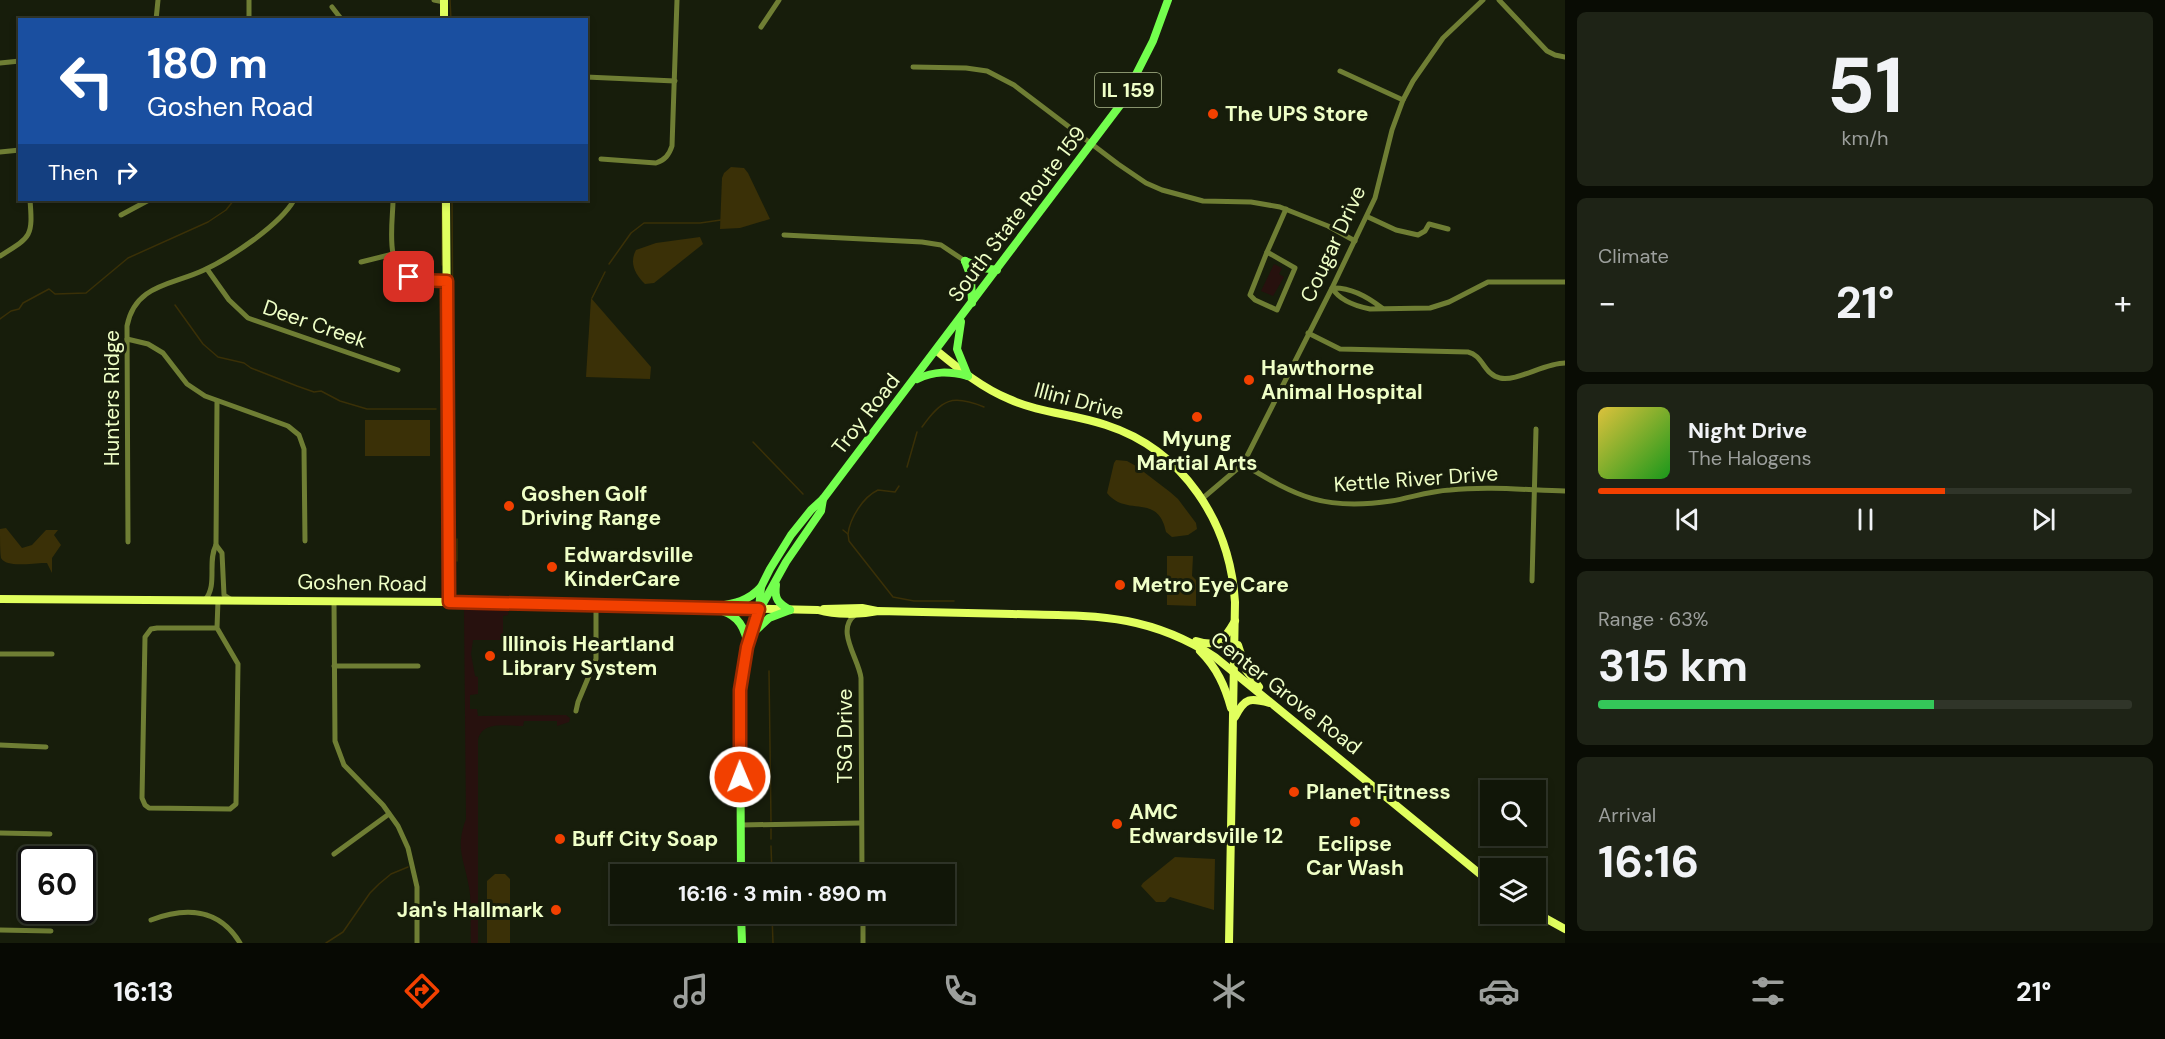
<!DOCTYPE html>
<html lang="en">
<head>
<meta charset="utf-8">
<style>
  :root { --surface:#111608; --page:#1e2316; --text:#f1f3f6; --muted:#9c9f9c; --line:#303529; --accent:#f24000 }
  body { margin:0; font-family:"DM Sans",sans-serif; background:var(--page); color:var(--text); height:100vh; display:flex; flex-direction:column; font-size:22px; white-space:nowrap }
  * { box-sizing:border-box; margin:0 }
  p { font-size:20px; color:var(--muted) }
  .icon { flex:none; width:33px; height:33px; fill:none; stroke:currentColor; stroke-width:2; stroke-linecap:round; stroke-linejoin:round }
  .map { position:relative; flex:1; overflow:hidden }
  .drawer { display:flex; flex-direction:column; gap:12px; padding:12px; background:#090c04; width:600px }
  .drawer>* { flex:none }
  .hud { position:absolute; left:18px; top:18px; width:570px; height:183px; border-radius:0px; box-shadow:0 3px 9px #0003,0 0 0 2px var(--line); background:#1a4fa0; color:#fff; overflow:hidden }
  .buttons { position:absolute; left:1480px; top:780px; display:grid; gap:12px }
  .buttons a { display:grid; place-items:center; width:66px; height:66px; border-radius:0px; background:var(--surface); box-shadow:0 3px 9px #0003,0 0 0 2px var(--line); font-size:30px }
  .speed { position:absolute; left:18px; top:846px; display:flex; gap:12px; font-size:30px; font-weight:700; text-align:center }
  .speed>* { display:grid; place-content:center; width:78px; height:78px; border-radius:50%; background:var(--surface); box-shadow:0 3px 9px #0003,0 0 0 2px var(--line); line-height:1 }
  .speed .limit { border:3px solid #111; border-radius:9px; background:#fff; color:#111 }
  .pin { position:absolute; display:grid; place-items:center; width:51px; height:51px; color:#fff; margin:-26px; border-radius:12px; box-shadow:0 3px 9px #0006 }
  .me { position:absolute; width:66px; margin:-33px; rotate:359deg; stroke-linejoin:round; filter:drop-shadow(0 0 4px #0008) }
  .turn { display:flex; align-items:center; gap:21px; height:126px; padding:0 30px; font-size:27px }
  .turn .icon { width:78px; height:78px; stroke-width:2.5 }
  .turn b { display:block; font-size:42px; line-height:51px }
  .then { display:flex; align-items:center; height:57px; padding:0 30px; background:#0003; gap:12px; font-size:22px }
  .big { font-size:45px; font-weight:700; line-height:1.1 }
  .drawer .tile { flex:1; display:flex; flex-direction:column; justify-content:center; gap:9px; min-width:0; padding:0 21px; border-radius:9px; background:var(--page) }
  .drawer .dial { align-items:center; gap:0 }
  .dial b { font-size:78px; line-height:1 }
  .song { display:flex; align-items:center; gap:18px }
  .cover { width:72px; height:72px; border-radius:9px; background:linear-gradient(135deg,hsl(50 70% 55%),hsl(120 70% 35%)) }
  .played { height:6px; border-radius:3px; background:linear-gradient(90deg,var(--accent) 65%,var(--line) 65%) }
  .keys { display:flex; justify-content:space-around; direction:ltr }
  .heat { display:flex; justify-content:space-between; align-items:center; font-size:33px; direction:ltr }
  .charge { height:9px; border-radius:4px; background:linear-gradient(90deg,#34c759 63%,var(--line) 0) }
  .trip { position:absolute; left:610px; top:864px; width:345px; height:60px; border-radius:0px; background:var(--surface); box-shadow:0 3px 9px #0003,0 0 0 2px var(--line); font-weight:700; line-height:60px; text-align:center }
  .tabs { display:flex; height:96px; justify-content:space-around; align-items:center; background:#070903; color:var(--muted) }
  .tabs .icon { width:42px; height:42px }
  .tabs .on { color:var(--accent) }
  .tabs b { font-size:27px; color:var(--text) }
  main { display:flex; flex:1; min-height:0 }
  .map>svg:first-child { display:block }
</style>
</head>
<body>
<main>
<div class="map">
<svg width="1565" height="943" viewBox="0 0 1565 943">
  <rect width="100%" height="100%" fill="#171d0b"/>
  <g fill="#27110e">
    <polygon points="1274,264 1282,268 1279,274 1284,277 1273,296 1261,291"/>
    <path d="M464,608L509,609L508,615L503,616V638H501V640H473L471,654L475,676L478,677V694L470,695V709H477L478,716L566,715L570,718L569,722L557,726V721H524L523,726C507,726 482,720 478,740V943H471C470,925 472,903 469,887C464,858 455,849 466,819Z"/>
  </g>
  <g fill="#3a3007">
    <polygon points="731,167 744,168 748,173 770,219 740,228 720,229 722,178 724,173"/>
    <path d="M700,237L703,244L654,283L645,284C635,274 629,263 636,250L656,243Z"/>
    <polygon points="591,298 651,367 650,379 586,377"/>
    <rect x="365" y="420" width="65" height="36"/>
    <path d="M1116,460L1127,461L1136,466L1170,492L1178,499L1196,523L1197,529L1188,535L1172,537L1166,532C1158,492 1127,518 1107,493L1114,463Z"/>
    <path d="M6,528L22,548L32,545L46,530H58L54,535L61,545L52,558V573L47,563C36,562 7,569 1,558C0,551 0,537 0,529Z"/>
    <polygon points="1167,556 1193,556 1192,576 1196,580 1196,606 1167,605"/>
    <polygon points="1175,857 1215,859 1214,910 1170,897 1165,902 1156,902 1141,886 1143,883"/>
    <polygon points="495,874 505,874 510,879 510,943 487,943 487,881"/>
  </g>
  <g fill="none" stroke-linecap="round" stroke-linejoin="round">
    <g stroke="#3a3007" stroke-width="1.5">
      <polyline points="450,0 451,20"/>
      <polyline points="442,200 442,265"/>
      <polyline points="452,200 454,506"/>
      <polyline points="609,264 631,233 644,223 700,223 721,220"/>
      <polyline points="442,297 444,409"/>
      <polyline points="592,298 605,272"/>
      <polyline points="175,305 203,344 218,357 244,363 251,368 297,386 314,392 321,391 340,401 367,409 436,409"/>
      <polyline points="0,319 11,311 19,309 23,303 49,289 55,294 86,293 128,258 208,222 226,210 234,200"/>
      <path d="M922,427C942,399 952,394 984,407"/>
      <polyline points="753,442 803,494"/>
      <polyline points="907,467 917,432"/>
      <polyline points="843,530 848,534 849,541 893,597 914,601 954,601"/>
      <path d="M848,534C850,518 863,497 878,490L895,492L899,486"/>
      <polyline points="457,539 457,561"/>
      <polyline points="769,671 771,821"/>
      <polyline points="771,829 771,839"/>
      <polyline points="771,846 772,874"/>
      <polyline points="772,914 773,943"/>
      <polyline points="326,943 343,932 370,893 379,884 391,874 408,867"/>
    </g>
    <g stroke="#6f7e34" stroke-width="5">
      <polyline points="434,0 444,2"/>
      <polyline points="1499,0 1547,51 1555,55 1565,57"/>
      <polyline points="332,7 342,20"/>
      <polyline points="156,20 158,0"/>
      <polyline points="249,20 249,0"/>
      <polyline points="761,27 779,0"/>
      <polyline points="0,63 20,61"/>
      <polyline points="913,67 966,68 987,71 1014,85 1118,164 1146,183 1162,190 1203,201 1251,202 1280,207 1328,226 1355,241"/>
      <polyline points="1340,71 1403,100"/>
      <polyline points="586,77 675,81"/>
      <polyline points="0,152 20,150"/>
      <path d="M601,159L656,163C665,160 669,155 672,146L677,0"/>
      <path d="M393,200C393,224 383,271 414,279C424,282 436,280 447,281"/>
      <polyline points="121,215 149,200"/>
      <polyline points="1368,217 1396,230 1418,235 1425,231 1429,224 1448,229"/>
      <polyline points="784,235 922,242 941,245 965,261"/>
      <polygon points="1267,252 1295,268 1277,310 1255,300 1250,295"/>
      <polyline points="1267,252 1286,209"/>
      <path d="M0,256C31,237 33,237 30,200"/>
      <polyline points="361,262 393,254"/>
      <polyline points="207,269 229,300 248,318 398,370"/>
      <path d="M1382,308C1368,297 1350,287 1332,288C1340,301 1355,306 1370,309L1430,308L1449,302L1488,282H1565"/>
      <path d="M1308,333L1340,349L1468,352C1483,355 1484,375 1500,378C1516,382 1545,363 1565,363"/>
      <polyline points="127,339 148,344 163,353 187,384 205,396 288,426 299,435 304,449 305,541"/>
      <path d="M1243,464C1297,497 1325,511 1391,501C1410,498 1429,491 1450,490C1488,486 1527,490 1565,491"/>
      <polyline points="1203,498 1243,464 1332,288 1375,198 1392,130 1403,100 1413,81 1443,38 1483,0"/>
      <path d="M128,542L127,326C135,284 173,285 204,270C230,258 280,225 294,200"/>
      <polyline points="216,545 222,553 224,595 232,600"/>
      <polyline points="1532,581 1536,429"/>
      <path d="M205,600C218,585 207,562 216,545L217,402"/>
      <polyline points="334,601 335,741 344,765 383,805 398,826 408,848 417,887 417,943"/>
      <path d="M855,615C835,630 859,659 861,678L862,874"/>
      <polyline points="217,628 157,628 151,629 145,637 142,798 145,805 149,808 230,809 236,804 238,664 217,628 218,600"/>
      <polyline points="0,654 52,654"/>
      <polyline points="334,666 418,666"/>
      <polyline points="576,711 578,702 596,659 596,605"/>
      <polyline points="0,745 46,747"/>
      <polyline points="741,825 861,823"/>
      <polyline points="0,833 50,834"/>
      <polyline points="334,854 389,814"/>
      <polyline points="863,914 863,943"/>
      <path d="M151,920C185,907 219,908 240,943"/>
      <polyline points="0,930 51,931"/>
    </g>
    <g stroke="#e1ff5e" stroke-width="8">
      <polyline points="444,0 444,20"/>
      <polyline points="446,200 449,602"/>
      <path d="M937,351C959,369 982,388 1009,399C1040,413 1074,414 1106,425C1183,450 1230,522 1235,602L1229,943"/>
      <path d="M0,599L449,602L818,610C836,615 859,615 878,611C923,612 967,613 1012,614C1092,616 1145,612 1215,657L1491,883"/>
      <polyline points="824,609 862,608 877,611"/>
      <path d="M1196,641C1219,648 1224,640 1235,621"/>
      <polyline points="1238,645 1246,670 1259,687"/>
      <path d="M1200,651C1217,668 1225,686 1231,708"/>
      <path d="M1235,717C1245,697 1250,698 1270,703"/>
      <polyline points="1536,913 1565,929"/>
    </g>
    <g stroke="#73ff4e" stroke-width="8">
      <polyline points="965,261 971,277 972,303"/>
      <polyline points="965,261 983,268 997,270"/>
      <polyline points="961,322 957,349 968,376"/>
      <path d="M917,379C935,371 948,371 968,376"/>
      <path d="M776,585C774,599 778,603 790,610"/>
      <polyline points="761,607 786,562 821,511 823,499"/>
      <path d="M707,608C728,604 746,604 761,587"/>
      <path d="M715,609C734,613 743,622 747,641"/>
      <polyline points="754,632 769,618 790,610"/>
      <polyline points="741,874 740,690 747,647 759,609 761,587 770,569 791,535 811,510 823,499 1121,104 1153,41 1168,0"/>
      <polyline points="741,914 742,943"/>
    </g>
  </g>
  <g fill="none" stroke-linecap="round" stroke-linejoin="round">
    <g stroke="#9d2a00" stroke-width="15">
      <polyline id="route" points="409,277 415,280 447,281 449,602 759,609 747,647 740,690 740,777"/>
    </g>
    <use href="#route" stroke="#f24000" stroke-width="10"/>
  </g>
  <g fill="#f24000" stroke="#171d0b" stroke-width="2">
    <circle cx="1213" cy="114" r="6"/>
    <circle cx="1249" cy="380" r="6"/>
    <circle cx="1197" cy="417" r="6"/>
    <circle cx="509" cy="506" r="6"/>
    <circle cx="552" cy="567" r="6"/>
    <circle cx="1120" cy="585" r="6"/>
    <circle cx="490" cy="656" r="6"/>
    <circle cx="1294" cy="792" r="6"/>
    <circle cx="1355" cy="822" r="6"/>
    <circle cx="1117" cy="824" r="6"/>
    <circle cx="560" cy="839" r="6"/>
    <circle cx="556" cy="910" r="6"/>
  </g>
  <g text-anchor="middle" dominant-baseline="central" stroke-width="6" stroke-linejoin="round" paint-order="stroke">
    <rect fill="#171d0b" stroke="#aebb8f" stroke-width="1.5" x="1095" y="73" width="66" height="34" rx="4.5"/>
    <g font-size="20" font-weight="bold" fill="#efffc7">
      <text x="1128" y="90">IL 159</text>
    </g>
    <g font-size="21" font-weight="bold" fill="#efffc7" stroke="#171d0b" text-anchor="start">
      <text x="1225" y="114">The UPS Store</text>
      <text x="1261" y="368">Hawthorne<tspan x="1261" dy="24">Animal Hospital</tspan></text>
      <text x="1197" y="439" text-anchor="middle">Myung<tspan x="1197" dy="24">Martial Arts</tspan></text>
      <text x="521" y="494">Goshen Golf<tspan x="521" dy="24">Driving Range</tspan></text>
      <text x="564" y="555">Edwardsville<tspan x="564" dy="24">KinderCare</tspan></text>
      <text x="1132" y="585">Metro Eye Care</text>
      <text x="502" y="644">Illinois Heartland<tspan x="502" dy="24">Library System</tspan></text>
      <text x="1306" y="792">Planet Fitness</text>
      <text x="1129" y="812">AMC<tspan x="1129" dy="24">Edwardsville 12</tspan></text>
      <text x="572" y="839">Buff City Soap</text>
      <text x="1355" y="844" text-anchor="middle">Eclipse<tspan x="1355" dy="24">Car Wash</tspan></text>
      <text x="544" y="910" text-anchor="end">Jan's Hallmark</text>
    </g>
    <g font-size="21" fill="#efffc7" stroke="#171d0b">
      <text transform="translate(1017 214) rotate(-53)">South State Route 159</text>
      <text transform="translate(1333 244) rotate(-65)">Cougar Drive</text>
      <text transform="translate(315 324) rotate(19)">Deer Creek</text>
      <text transform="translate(112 398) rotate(-90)">Hunters Ridge</text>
      <text transform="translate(1079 401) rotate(15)">Illini Drive</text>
      <text transform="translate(866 414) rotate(-52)">Troy Road</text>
      <text transform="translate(1416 479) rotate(-4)">Kettle River Drive</text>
      <text transform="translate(362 583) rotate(1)">Goshen Road</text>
      <text transform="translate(1286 693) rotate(38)">Center Grove Road</text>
      <text transform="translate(845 736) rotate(-90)">TSG Drive</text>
    </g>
  </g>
</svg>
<div class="buttons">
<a><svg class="icon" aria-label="search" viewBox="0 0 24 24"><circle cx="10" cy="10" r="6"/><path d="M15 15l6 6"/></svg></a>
<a><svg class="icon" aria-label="layers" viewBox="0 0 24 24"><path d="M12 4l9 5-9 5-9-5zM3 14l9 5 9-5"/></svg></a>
</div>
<div class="speed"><div class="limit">60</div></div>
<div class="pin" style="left:409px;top:277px;background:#d93025"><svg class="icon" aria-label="arrive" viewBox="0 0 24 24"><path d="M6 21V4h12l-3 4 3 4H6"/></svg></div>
<svg class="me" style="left:740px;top:777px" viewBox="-20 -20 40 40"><circle r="17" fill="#f24000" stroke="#fff" stroke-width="3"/><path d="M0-11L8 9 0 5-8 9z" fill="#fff"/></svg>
<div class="trip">16:16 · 3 min · 890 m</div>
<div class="hud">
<div class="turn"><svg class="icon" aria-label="left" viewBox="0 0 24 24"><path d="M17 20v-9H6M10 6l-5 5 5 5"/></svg><div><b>180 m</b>Goshen Road</div></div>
<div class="then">Then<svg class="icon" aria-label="right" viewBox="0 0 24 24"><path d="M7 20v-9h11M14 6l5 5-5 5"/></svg></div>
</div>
</div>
<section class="drawer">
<div class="tile dial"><b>51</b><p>km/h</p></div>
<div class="tile"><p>Climate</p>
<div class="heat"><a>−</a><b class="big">21°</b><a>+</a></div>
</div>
<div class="tile">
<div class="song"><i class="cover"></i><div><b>Night Drive</b><p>The Halogens</p></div></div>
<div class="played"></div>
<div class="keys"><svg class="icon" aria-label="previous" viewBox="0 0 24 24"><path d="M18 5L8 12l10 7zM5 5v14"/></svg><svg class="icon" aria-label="pause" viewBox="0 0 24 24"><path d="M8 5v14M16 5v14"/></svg><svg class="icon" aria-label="next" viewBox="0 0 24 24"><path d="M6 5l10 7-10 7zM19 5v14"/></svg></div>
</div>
<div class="tile"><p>Range · 63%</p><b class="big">315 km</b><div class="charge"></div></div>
<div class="tile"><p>Arrival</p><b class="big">16:16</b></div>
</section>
</main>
<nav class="tabs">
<b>16:13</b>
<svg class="icon on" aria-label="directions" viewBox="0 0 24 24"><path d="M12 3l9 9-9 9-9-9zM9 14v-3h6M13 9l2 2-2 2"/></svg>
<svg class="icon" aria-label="music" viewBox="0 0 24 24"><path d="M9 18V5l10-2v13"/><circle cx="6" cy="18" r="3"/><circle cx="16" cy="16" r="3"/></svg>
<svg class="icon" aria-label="phone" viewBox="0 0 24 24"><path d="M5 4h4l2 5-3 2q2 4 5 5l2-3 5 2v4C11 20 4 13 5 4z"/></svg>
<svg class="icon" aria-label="climate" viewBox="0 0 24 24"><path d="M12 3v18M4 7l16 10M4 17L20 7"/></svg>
<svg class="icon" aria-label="car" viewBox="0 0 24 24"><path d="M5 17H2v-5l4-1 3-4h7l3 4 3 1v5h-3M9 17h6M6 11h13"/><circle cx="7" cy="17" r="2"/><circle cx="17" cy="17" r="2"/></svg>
<svg class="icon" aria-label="filters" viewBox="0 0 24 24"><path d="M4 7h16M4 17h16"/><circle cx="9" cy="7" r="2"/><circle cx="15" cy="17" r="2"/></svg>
<b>21°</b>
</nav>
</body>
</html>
